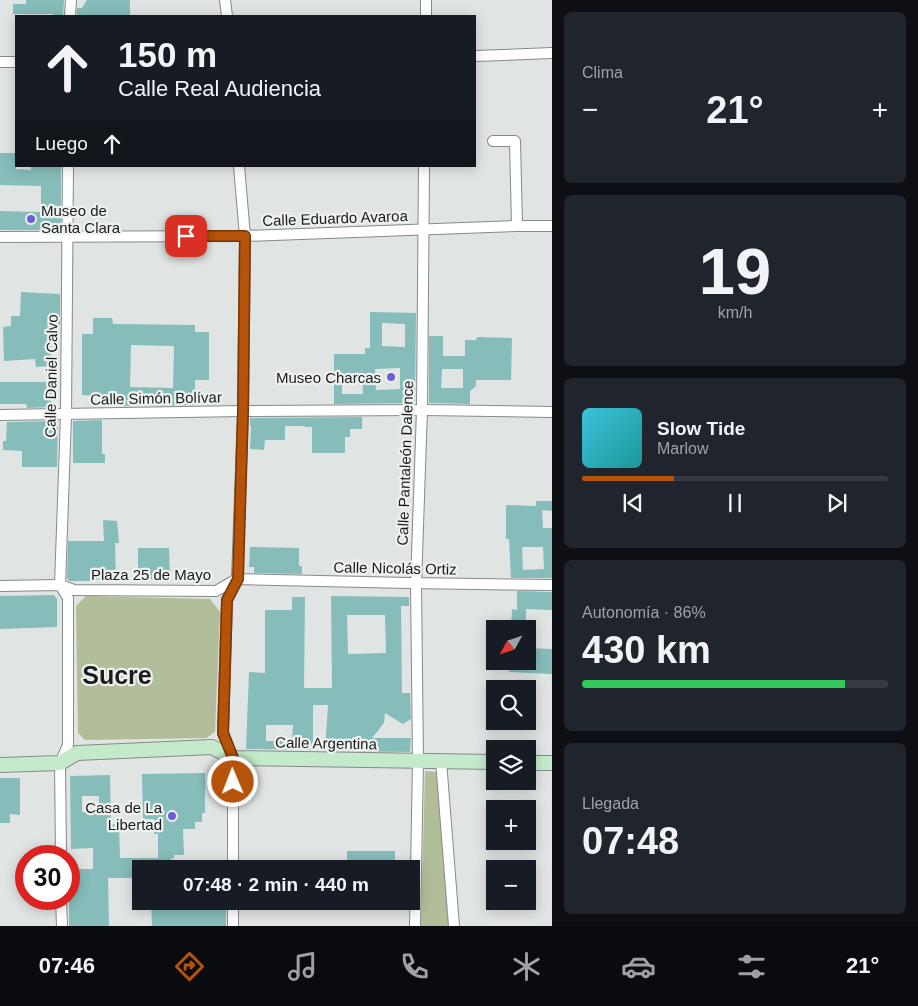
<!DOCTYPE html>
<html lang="es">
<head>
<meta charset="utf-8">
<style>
  :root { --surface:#171b24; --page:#20242c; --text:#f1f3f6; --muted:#9ea1a6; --line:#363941; --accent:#b45309 }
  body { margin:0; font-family:Arial,sans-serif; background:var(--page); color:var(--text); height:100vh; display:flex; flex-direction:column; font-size:19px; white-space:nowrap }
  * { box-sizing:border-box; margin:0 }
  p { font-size:16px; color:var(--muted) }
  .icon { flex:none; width:28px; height:28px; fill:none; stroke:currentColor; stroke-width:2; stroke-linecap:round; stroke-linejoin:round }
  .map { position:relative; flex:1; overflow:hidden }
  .drawer { display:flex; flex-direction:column; gap:12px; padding:12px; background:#0d0f14; width:366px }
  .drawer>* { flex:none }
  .guide { position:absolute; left:15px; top:15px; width:461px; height:152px; border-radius:0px; box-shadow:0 2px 12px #0003; background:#171b24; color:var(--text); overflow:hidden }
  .needle { width:32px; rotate:230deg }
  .fabs { position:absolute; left:486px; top:620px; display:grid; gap:10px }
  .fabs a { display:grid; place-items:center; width:50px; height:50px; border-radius:0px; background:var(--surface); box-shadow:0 2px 12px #0003; font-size:25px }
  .speed { position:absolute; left:15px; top:845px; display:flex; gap:10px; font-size:25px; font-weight:700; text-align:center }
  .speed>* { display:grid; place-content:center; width:65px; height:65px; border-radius:50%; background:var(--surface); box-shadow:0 2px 12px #0003; line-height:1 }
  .speed .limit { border:8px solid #d22; background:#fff; color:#111 }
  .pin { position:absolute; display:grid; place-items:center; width:42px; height:42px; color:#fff; margin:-21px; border-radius:10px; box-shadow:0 2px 8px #0006 }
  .me { position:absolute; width:55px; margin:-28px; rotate:359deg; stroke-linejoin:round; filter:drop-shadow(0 0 4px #0008) }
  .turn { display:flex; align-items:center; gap:18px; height:105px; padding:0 20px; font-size:22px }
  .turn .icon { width:65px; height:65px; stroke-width:2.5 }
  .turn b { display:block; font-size:35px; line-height:42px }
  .then { display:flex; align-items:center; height:48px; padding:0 20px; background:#0003; gap:10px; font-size:19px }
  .big { font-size:38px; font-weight:700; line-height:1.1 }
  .drawer .tile { flex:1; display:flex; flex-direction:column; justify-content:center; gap:8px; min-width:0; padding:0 18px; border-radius:8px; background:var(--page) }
  .drawer .dial { align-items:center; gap:0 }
  .dial b { font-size:65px; line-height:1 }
  .song { display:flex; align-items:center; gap:15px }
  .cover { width:60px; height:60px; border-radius:8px; background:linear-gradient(135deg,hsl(190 70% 55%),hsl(180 70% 35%)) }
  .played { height:5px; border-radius:2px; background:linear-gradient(90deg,var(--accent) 30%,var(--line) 30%) }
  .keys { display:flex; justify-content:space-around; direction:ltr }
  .heat { display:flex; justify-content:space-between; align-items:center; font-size:28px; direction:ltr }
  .charge { height:8px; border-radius:4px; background:linear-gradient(90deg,#34c759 86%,var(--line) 0) }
  .trip { position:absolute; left:132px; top:860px; width:288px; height:50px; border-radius:0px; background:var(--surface); box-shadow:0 2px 12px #0003; font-weight:700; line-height:50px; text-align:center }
  .tab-bar { display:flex; height:80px; justify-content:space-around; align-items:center; background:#090b0e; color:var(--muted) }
  .tab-bar .icon { width:35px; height:35px }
  .tab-bar .active { color:var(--accent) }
  .tab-bar b { font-size:22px; color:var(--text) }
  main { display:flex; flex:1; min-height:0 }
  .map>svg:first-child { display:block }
</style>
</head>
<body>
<main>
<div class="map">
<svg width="552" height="926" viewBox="0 0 552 926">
  <rect width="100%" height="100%" fill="#e0e4e2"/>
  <g fill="#b1be99">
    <polygon points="86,596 210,599 220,612 215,732 206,738 85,740 78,733 76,606"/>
    <polygon points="425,771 437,772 451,926 421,926"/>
  </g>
  <g fill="#86bdba" fill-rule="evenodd">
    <polygon points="26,0 64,0 63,15 53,15 53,14 13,14 13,4 26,4"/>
    <polygon points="87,0 130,0 130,16 77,16 77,8 82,8"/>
    <polygon points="0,153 16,153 16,169 31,170 31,166 61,166 61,230 0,230 0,211 41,212 41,186 0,185"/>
    <polygon points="21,292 60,294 60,325 49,325 52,366 36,367 35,359 4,361 3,327 11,326 11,316 20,316"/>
    <path d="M370,312L416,313L415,403L334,404V354H365V348H370ZM382,323L405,324V347L382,346ZM400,368V389L376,390L375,369ZM342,374H362L363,394H342Z"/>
    <path d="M93,318H112L113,324L195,325V332H209V380H195V396H200V405L114,406L115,397L82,395V334H93ZM131,345L174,346L173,388L130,387Z"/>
    <path d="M429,336H443V356H465V340H476L477,337L512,338L511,380H476V386L470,391V404L429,403ZM442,369H463V388H441Z"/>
    <polygon points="0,382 51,382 51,407 27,408 26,404 0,404"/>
    <polygon points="362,417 362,429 350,429 350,437 345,437 345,453 312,453 312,427 305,427 305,426 285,426 285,440 265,440 264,450 250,449 251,426 250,426 250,418"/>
    <polygon points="102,420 102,454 105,454 105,463 73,463 73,421"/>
    <polygon points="58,421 57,467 22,467 22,451 3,450 3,441 6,441 7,422"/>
    <path d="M536,501H552V511L542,510L543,528H552V578H511L509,539H506V505L536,506ZM522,547H543L544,569L523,570Z"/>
    <polygon points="103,520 117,521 119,543 115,543 116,580 91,579 91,581 69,581 67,578 68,541 104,541"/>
    <polygon points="250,547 299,548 299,566 302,566 302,574 254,573 254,567 249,567"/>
    <polygon points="138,548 169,548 170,579 138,579"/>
    <polygon points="517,591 552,592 552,610 526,609 526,629 511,629 512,609 517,610"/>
    <polygon points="54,595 57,599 57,627 0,629 0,596"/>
    <path d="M331,596L409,597V606H401L402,693H410L411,719L403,724L385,713L384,723L372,738H411L410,752L325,751L328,705H313V750L246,749L249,672L265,673V610H292V597H305L304,688H332ZM347,615H385L386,653L348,654ZM266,725H293L292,741H266Z"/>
    <polygon points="528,648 552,649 552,674 509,672 510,661 528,661"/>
    <path d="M205,773V813H202V822H195V829H183L184,855H174V859L171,858V869H141V878H108L109,926H69V869H93V848L71,849L70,776L110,775L111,824H119L120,858H158V834H154V819H143L142,774ZM82,796H99V812H82Z"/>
    <polygon points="0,778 20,778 20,815 10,814 10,823 0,823"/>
    <rect x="347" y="851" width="48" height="18"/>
    <polygon points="151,901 226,901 226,926 152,926"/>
  </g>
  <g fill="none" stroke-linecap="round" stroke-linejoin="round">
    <g stroke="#868a88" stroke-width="12">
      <g id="street">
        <polyline points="225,0 227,16"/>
        <polyline points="70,16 71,0"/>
        <polyline points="426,16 426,0"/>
        <polyline points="475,56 552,53"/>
        <polyline points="0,62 16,62"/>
        <polyline points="493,141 515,141 517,226"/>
        <polyline points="0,237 245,236 517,226 552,226"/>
        <polyline points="0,415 243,411 422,410 552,412"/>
        <polyline points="60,585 66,415 68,166"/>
        <polyline points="60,585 68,598 68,745 60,763 61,856"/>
        <polyline points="0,586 60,585 74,590 216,591 237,579 408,583 552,585"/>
        <polyline points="441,761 454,926"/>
        <polyline points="233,869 233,758 223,733 227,600 237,579 243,411 245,236 239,166"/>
        <polyline points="61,899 62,926"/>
        <polyline points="233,926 233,901"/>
        <polyline points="415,926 418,761 416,584 422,410 424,166"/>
      </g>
    </g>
    <g stroke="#868a88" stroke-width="16">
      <g id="secondary">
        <polyline points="528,763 552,763"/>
        <polyline points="0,765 60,763 77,753 212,747 233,758 495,762"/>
      </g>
    </g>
    <use href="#street" stroke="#fff" stroke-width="10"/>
    <use href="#secondary" stroke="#c5eacb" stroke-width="14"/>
  </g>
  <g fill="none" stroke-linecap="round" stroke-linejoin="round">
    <g stroke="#753606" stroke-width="12">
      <polyline id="route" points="186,236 245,236 243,411 238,579 227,600 223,733 233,758 233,782"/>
    </g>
    <use href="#route" stroke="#b45309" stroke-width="9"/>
  </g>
  <g fill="#685fd9" stroke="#edf1ef" stroke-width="2">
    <circle cx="31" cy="219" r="5"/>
    <circle cx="391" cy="377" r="5"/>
    <circle cx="172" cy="816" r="5"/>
  </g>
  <g text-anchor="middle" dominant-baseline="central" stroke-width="4.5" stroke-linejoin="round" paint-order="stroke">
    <g font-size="15" fill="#1b1c1b" stroke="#edf1ef" text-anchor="end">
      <text x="41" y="210" text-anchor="start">Museo de<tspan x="41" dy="17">Santa Clara</tspan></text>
      <text x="381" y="377">Museo Charcas</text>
      <text x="162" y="807">Casa de La<tspan x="162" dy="17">Libertad</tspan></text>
    </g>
    <g font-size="15" fill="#1b1c1b" stroke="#edf1ef">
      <text transform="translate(335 218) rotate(-2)">Calle Eduardo Avaroa</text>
      <text transform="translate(51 376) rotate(-89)">Calle Daniel Calvo</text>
      <text transform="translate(156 398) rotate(-1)">Calle Simón Bolívar</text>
      <text transform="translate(405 463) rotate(-88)">Calle Pantaleón Dalence</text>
      <text transform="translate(395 568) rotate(1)">Calle Nicolás Ortiz</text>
      <text x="151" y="574">Plaza 25 de Mayo</text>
      <text transform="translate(326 743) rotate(1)">Calle Argentina</text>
    </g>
    <g font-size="25" font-weight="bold" fill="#1b1c1b" stroke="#edf1ef">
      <text x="117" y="675">Sucre</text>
    </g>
  </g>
</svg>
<div class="fabs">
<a><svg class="needle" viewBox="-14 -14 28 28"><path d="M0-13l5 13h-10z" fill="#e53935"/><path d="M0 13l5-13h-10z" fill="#9ea1a6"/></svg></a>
<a><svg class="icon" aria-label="search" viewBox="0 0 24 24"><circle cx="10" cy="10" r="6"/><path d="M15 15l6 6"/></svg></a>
<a><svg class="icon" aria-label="layers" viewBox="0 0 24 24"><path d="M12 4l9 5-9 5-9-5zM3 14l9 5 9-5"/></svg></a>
<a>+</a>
<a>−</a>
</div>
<div class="speed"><div class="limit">30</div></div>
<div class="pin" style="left:186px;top:236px;background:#d93025"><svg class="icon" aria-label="arrive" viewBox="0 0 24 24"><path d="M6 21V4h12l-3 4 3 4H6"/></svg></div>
<svg class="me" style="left:233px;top:782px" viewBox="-20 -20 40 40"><circle r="17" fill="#b45309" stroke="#fff" stroke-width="3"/><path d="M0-11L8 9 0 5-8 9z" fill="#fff"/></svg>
<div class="trip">07:48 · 2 min · 440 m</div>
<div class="guide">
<div class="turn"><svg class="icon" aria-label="ahead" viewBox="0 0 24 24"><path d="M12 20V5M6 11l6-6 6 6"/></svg><div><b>150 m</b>Calle Real Audiencia</div></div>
<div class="then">Luego<svg class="icon" aria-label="ahead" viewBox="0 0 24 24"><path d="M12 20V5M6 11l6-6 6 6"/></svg></div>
</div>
</div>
<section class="drawer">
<div class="tile"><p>Clima</p>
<div class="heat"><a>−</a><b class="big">21°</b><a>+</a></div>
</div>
<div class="tile dial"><b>19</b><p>km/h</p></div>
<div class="tile">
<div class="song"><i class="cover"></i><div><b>Slow Tide</b><p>Marlow</p></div></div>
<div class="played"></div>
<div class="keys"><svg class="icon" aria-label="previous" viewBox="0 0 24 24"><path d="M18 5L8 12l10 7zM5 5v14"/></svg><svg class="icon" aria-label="pause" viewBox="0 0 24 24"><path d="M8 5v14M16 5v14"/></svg><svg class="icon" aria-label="next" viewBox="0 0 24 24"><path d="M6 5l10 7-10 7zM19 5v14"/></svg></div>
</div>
<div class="tile"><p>Autonomía · 86%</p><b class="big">430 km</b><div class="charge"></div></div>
<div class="tile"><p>Llegada</p><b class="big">07:48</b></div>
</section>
</main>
<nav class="tab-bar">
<b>07:46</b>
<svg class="icon active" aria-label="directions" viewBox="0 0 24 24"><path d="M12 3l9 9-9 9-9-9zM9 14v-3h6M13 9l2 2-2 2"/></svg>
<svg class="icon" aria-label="music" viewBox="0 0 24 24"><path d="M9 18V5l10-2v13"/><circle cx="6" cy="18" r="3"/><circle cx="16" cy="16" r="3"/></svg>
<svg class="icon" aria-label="phone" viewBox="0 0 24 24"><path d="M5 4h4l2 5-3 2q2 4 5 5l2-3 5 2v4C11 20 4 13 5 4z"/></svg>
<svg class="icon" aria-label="climate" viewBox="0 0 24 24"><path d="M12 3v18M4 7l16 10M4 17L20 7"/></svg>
<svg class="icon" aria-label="car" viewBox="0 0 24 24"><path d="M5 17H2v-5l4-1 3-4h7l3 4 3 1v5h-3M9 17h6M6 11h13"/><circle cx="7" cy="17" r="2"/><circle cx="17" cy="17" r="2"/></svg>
<svg class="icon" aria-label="filters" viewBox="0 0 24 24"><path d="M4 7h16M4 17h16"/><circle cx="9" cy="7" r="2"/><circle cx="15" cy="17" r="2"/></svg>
<b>21°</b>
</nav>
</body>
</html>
